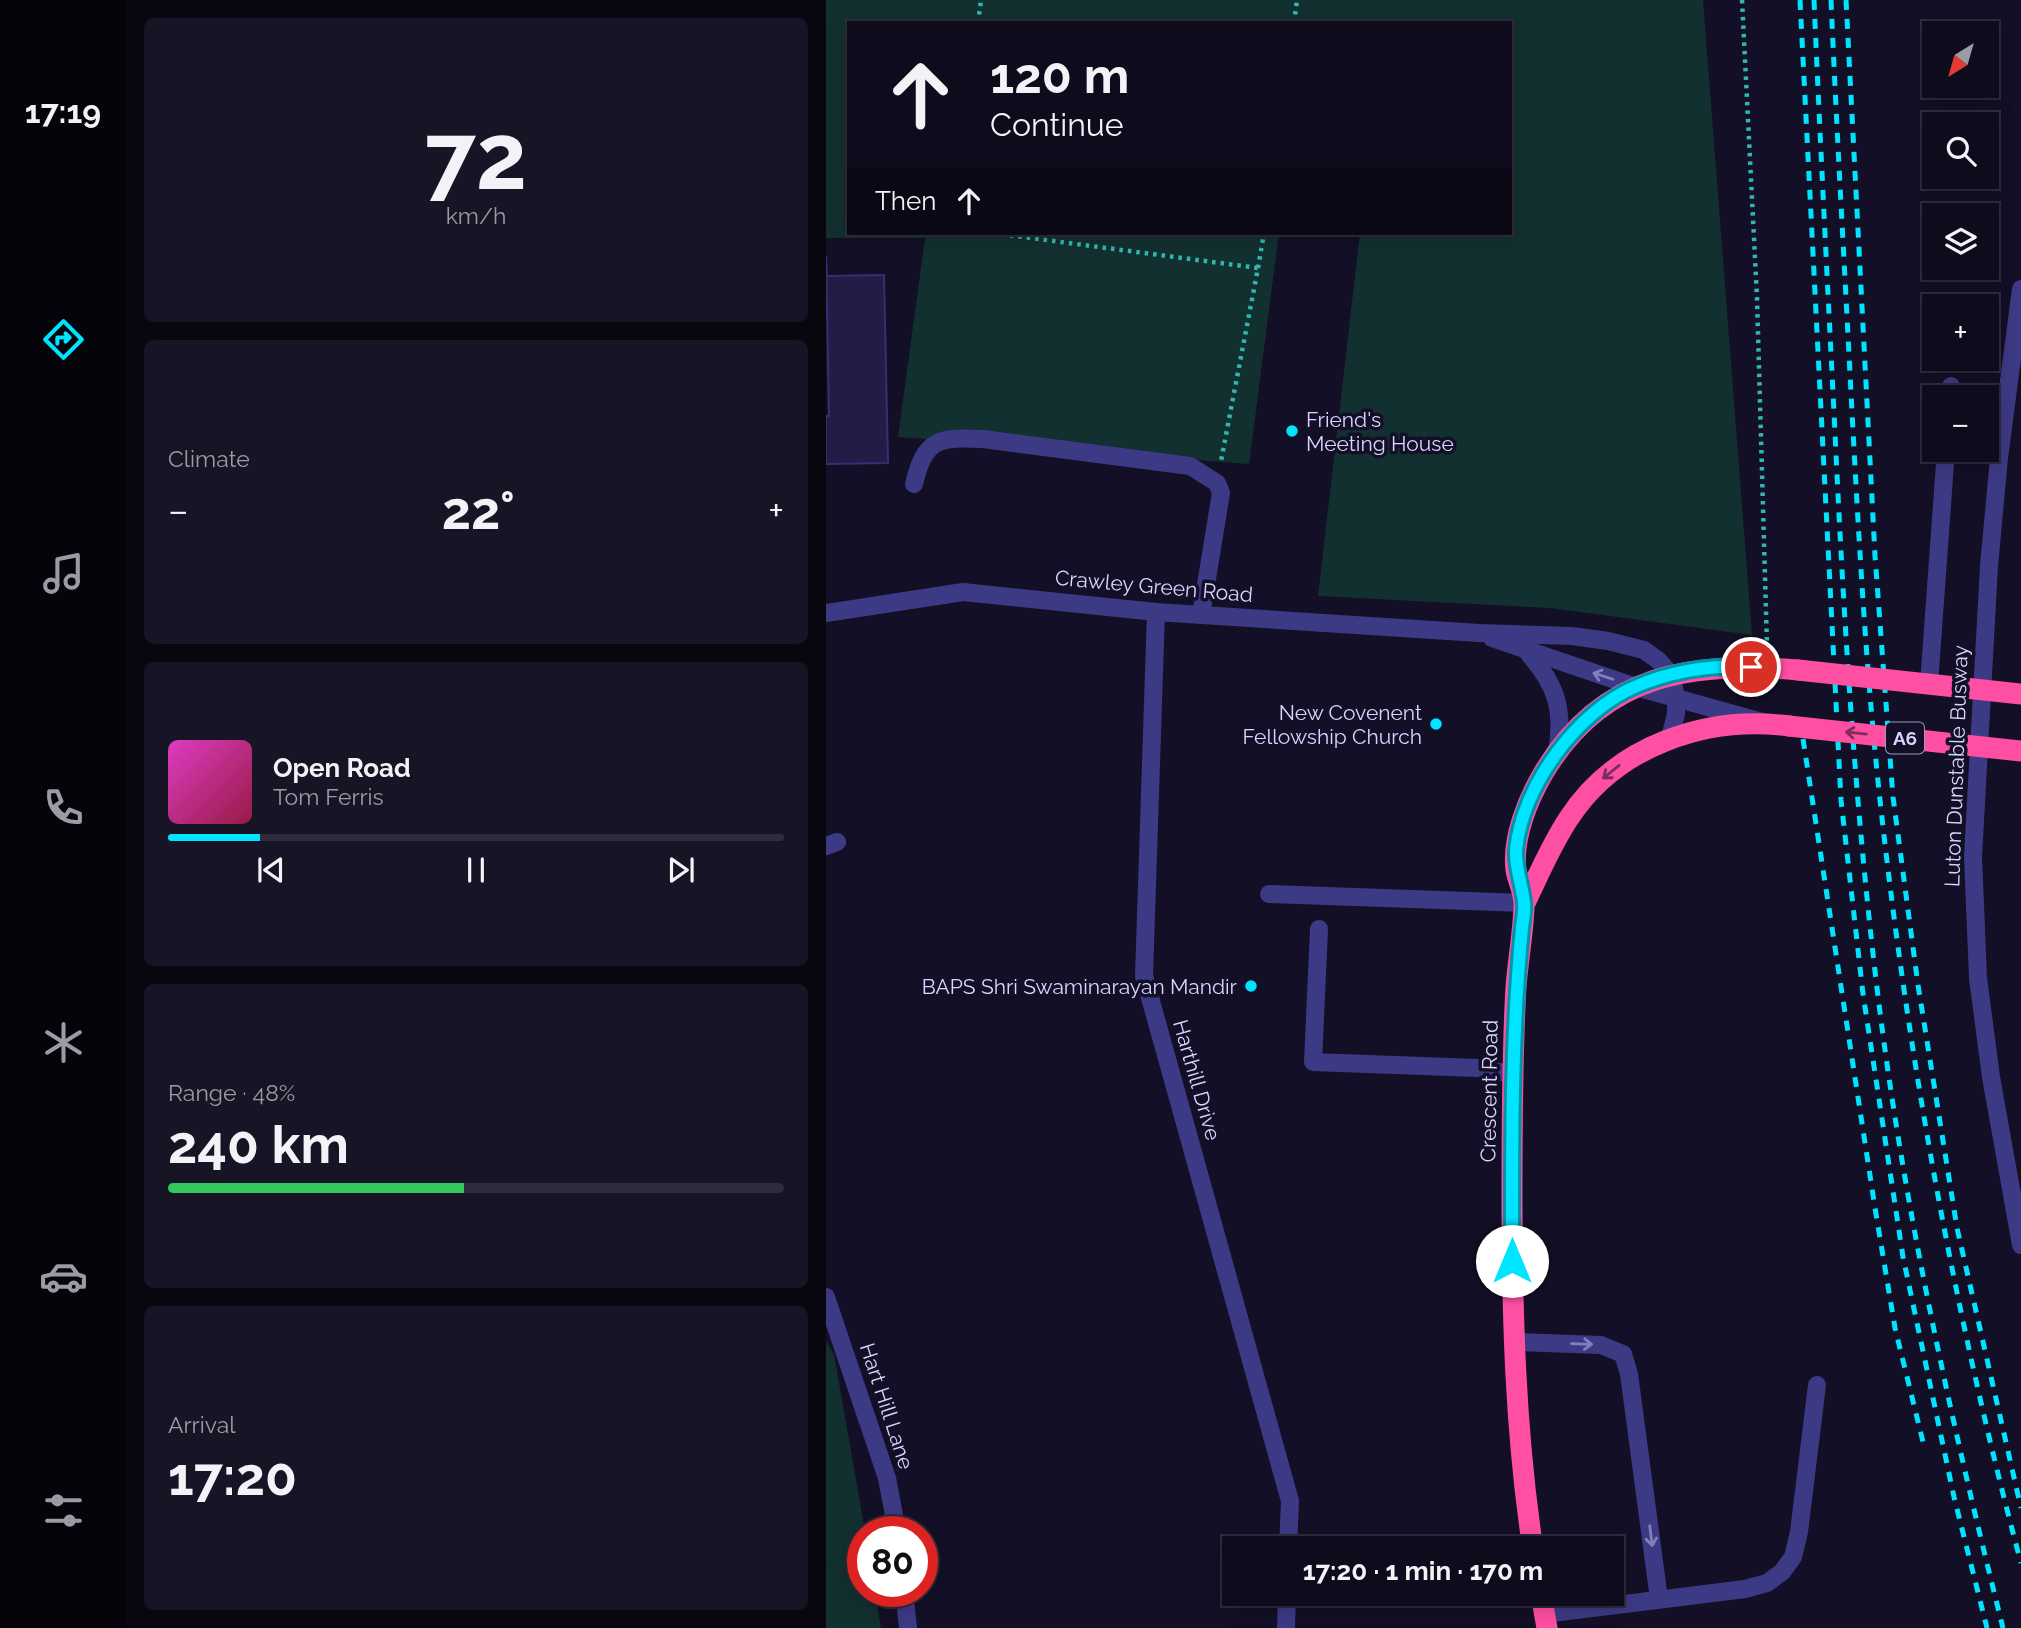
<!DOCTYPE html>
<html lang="en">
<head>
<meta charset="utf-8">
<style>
  :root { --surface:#0e0b1c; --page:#171425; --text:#f1f3f6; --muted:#9b9ba3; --line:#2e2b3b; --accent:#00e5ff }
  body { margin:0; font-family:Raleway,sans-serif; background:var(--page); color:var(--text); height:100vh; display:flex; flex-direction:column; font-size:26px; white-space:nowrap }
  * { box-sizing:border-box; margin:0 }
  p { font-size:23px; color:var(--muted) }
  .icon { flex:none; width:38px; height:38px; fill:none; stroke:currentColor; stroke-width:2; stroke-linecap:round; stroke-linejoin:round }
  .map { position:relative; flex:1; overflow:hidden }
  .panel { display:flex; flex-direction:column; gap:18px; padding:18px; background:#08060f; width:700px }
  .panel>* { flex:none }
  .guide { position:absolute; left:21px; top:21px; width:665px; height:214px; border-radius:0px; box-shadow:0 4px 18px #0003,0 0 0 2px var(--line); background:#0e0b1c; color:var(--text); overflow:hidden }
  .needle { width:46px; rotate:217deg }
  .fabs { position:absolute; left:1096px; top:21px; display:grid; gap:14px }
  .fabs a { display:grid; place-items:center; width:77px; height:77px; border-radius:0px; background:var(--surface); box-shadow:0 4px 18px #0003,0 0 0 2px var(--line); font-size:35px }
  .speed { position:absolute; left:21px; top:1516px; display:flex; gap:14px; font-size:35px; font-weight:700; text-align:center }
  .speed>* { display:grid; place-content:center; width:91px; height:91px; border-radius:50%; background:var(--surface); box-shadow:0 4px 18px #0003,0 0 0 2px var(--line); line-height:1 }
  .speed .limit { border:10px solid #d22; background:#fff; color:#111 }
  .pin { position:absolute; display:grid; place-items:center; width:60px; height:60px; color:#fff; margin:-30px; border:4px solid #fff; border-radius:50%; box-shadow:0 2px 7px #0007 }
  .me { position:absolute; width:77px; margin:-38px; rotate:0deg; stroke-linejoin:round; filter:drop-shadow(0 0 5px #0008) }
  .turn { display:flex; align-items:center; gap:24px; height:147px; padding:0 28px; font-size:32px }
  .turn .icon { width:91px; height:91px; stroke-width:2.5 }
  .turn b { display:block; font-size:49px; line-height:60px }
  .then { display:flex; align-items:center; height:66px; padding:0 28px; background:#0003; gap:14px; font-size:26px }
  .big { font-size:52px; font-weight:700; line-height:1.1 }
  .panel .widget { flex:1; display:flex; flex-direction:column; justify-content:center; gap:10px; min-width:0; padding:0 24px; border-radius:10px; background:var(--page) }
  .panel .dial { align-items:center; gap:0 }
  .dial b { font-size:91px; line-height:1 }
  .song { display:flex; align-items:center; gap:21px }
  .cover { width:84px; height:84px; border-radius:10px; background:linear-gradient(135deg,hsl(310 70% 55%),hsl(340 70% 35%)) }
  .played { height:7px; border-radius:4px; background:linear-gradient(90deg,var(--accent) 15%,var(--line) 15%) }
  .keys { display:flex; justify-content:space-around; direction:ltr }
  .heat { display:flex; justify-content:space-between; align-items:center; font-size:38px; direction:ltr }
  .charge { height:10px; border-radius:5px; background:linear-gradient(90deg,#34c759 48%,var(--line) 0) }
  .trip { position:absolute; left:396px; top:1536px; width:402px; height:70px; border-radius:0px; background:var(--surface); box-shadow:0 4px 18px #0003,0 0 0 2px var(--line); font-weight:700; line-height:70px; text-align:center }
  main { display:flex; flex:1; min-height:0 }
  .tabs { display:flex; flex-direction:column; width:126px; justify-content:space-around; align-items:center; background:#06040b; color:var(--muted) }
  .tabs .icon { width:49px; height:49px }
  .tabs .selected { color:var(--accent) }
  .tabs b { font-size:32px; color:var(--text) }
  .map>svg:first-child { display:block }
</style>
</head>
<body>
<main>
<nav class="tabs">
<b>17:19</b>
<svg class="icon selected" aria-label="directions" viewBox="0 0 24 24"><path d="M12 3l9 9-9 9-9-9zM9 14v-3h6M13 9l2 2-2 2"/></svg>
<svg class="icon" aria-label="music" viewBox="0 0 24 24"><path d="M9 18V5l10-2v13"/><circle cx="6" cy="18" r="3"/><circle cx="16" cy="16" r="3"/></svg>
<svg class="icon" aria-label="phone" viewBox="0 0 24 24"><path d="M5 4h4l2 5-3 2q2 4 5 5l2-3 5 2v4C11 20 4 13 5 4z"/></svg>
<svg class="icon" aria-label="climate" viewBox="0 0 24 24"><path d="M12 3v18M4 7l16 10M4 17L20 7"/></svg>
<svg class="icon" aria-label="car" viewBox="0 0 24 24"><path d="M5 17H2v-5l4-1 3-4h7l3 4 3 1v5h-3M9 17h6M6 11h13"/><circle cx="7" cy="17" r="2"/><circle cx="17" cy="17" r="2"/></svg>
<svg class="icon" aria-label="filters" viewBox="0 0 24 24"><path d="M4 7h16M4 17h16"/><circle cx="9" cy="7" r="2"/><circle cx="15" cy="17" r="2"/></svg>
</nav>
<section class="panel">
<div class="widget dial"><b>72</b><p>km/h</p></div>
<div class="widget"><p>Climate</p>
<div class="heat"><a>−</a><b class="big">22°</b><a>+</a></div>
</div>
<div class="widget">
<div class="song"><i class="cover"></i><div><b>Open Road</b><p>Tom Ferris</p></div></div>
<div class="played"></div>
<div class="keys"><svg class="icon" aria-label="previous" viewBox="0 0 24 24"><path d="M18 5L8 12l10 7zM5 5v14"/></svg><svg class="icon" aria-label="pause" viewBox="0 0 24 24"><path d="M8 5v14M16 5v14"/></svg><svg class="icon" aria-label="next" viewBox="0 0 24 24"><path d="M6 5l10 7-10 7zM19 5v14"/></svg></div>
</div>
<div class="widget"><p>Range · 48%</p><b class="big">240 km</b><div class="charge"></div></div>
<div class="widget"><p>Arrival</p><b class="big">17:20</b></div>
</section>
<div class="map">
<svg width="1195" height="1628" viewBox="0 0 1195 1628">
  <rect width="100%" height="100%" fill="#130f26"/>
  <g fill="#12302f">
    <polygon points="0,0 877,0 926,635 724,608 492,596 534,233 684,233 684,23 23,23 23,233 453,233 423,464 72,437 99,238 0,238"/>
    <polygon points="0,1341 8,1354 39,1531 37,1531 37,1591 49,1591 55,1628 0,1628"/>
  </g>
  <polygon fill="#241b47" stroke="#3b2d73" stroke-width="2" points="0,256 1,276 58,275 62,463 0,464 0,416 3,416"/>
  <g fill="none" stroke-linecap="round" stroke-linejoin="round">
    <g stroke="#2fb8b0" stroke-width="4.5" stroke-dasharray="3.5 5" stroke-linecap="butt">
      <polyline points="916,0 931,298 941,646"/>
      <polyline points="152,23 155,0"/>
      <polyline points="468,23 471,0"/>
      <polyline points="167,233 432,268 395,461"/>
      <polyline points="432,268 438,233"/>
    </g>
    <g stroke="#3d3a85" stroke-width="18">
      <polyline points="1195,289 1173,458 1163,566 1147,857 1152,978 1165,1077 1195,1245"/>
      <polyline points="1124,397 1125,386"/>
      <path d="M88,484C99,438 113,437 157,439L364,466L391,483L395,493L375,615"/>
      <polyline points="330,612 318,976 464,1501 462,1549"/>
      <polyline points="0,613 137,592 330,612 653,633 746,636 782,641 818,650 833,661 845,675 850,698 850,714 844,738"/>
      <polyline points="666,638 810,687 936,722"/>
      <path d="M703,654C731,686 738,710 731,753"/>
      <polyline points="1103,684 1120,450"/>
      <polyline points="0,846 11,842"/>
      <polyline points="443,894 699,903"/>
      <polyline points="493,929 487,1062 651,1068 686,1074"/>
      <polyline points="0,1297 61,1478 71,1531"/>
      <polyline points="688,1342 775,1345 797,1354 803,1374 833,1599"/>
      <polyline points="78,1591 82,1628"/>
      <polyline points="718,1614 919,1589 941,1583 956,1572 967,1557 973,1532 991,1385"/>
      <polyline points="460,1628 461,1594"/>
    </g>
    <g stroke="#ff4fa3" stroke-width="21">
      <path d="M699,903C713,874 725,845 743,818C790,746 880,715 963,726"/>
      <path d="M707,1549C689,1431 686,1312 686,1193C686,1124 686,1056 690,987C692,960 697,934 698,907C699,894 692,882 690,870C686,838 702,799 718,772C777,673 867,661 972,670"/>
      <polyline points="715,1594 721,1628"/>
    </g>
    <g stroke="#00e5ff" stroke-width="5" stroke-dasharray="10 9" stroke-linecap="butt">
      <polyline points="974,0 1015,800 1037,994 1077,1257 1128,1497 1161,1628"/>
      <path d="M988,0C994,137 1001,275 1008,412C1017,605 1028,797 1051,988C1077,1204 1124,1417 1177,1628"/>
      <path d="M1005,0C1011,137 1019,275 1026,412C1033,541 1040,671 1054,800C1082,1057 1128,1313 1195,1563"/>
      <polyline points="1020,0 1049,556 1067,797 1092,985 1131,1228 1195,1508"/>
      <polyline points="977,739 1049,1208 1069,1328 1098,1446"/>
    </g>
    <g stroke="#ff4fa3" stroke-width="21">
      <polyline points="972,670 1195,694"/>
      <polyline points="963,726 1195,751"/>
    </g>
  </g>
  <defs><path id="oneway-shaft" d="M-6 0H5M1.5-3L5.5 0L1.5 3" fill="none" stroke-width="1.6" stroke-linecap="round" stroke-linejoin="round" transform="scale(1.75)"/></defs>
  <g stroke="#837fbc">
    <use href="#oneway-shaft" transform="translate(777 676) rotate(-162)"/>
    <use href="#oneway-shaft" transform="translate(756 1344) rotate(2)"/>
    <use href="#oneway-shaft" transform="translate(825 1536) rotate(83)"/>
  </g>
  <g stroke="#7d2c5e">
    <use href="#oneway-shaft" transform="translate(1030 733) rotate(-174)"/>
    <use href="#oneway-shaft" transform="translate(785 772) rotate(141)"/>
  </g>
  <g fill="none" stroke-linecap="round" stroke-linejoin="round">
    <g stroke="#0095a6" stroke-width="18">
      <path id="route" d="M686,1261C686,1150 685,1039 696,928C697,920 699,910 698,902C696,884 689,868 690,850C696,786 752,710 811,686C847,671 886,665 925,667"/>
    </g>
    <use href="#route" stroke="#00e5ff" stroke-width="12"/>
  </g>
  <g fill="#00e5ff" stroke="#130f26" stroke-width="2.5">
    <circle cx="466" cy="431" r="7"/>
    <circle cx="610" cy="724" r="7"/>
    <circle cx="425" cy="986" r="7"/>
  </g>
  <g text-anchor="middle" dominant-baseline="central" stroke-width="7" stroke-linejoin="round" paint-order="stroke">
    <rect fill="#130f26" stroke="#9e99be" stroke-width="2" x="1060" y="722.5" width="38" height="31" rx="5"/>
    <g font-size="19" font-weight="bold" fill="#d9d4ff">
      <text x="1079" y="738">A6</text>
    </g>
    <g font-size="21" fill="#d9d4ff" stroke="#130f26" text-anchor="end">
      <text x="480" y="419" text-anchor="start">Friend's<tspan x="480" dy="24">Meeting House</tspan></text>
      <text x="596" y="712">New Covenent<tspan x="596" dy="24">Fellowship Church</tspan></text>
      <text x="411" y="986">BAPS Shri Swaminarayan Mandir</text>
    </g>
    <g font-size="21" fill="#d9d4ff" stroke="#130f26">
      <text transform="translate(328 586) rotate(5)">Crawley Green Road</text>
      <text transform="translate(1130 766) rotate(-88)">Luton Dunstable Busway</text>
      <text transform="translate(371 1080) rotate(74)">Harthill Drive</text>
      <text transform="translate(663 1091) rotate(-89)">Crescent Road</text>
      <text transform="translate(61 1406) rotate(72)">Hart Hill Lane</text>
    </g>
  </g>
</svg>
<div class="fabs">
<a><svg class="needle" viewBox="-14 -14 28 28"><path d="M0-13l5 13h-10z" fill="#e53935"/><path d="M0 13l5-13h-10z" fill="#9b9ba3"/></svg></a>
<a><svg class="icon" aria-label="search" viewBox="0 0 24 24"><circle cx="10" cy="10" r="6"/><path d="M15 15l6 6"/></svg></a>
<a><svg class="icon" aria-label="layers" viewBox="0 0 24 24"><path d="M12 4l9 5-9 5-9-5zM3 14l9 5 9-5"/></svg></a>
<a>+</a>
<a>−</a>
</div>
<div class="speed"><div class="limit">80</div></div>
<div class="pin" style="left:925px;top:667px;background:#d93025"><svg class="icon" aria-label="arrive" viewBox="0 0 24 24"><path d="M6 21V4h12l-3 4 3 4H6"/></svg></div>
<svg class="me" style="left:686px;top:1261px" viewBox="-20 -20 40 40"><circle r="19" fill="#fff"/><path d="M0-13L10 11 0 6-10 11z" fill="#00e5ff"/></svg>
<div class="trip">17:20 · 1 min · 170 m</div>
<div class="guide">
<div class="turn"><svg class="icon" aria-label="ahead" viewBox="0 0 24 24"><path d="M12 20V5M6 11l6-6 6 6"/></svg><div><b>120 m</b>Continue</div></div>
<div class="then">Then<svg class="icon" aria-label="ahead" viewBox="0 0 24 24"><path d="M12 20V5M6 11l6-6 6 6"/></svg></div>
</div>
</div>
</main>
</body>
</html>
